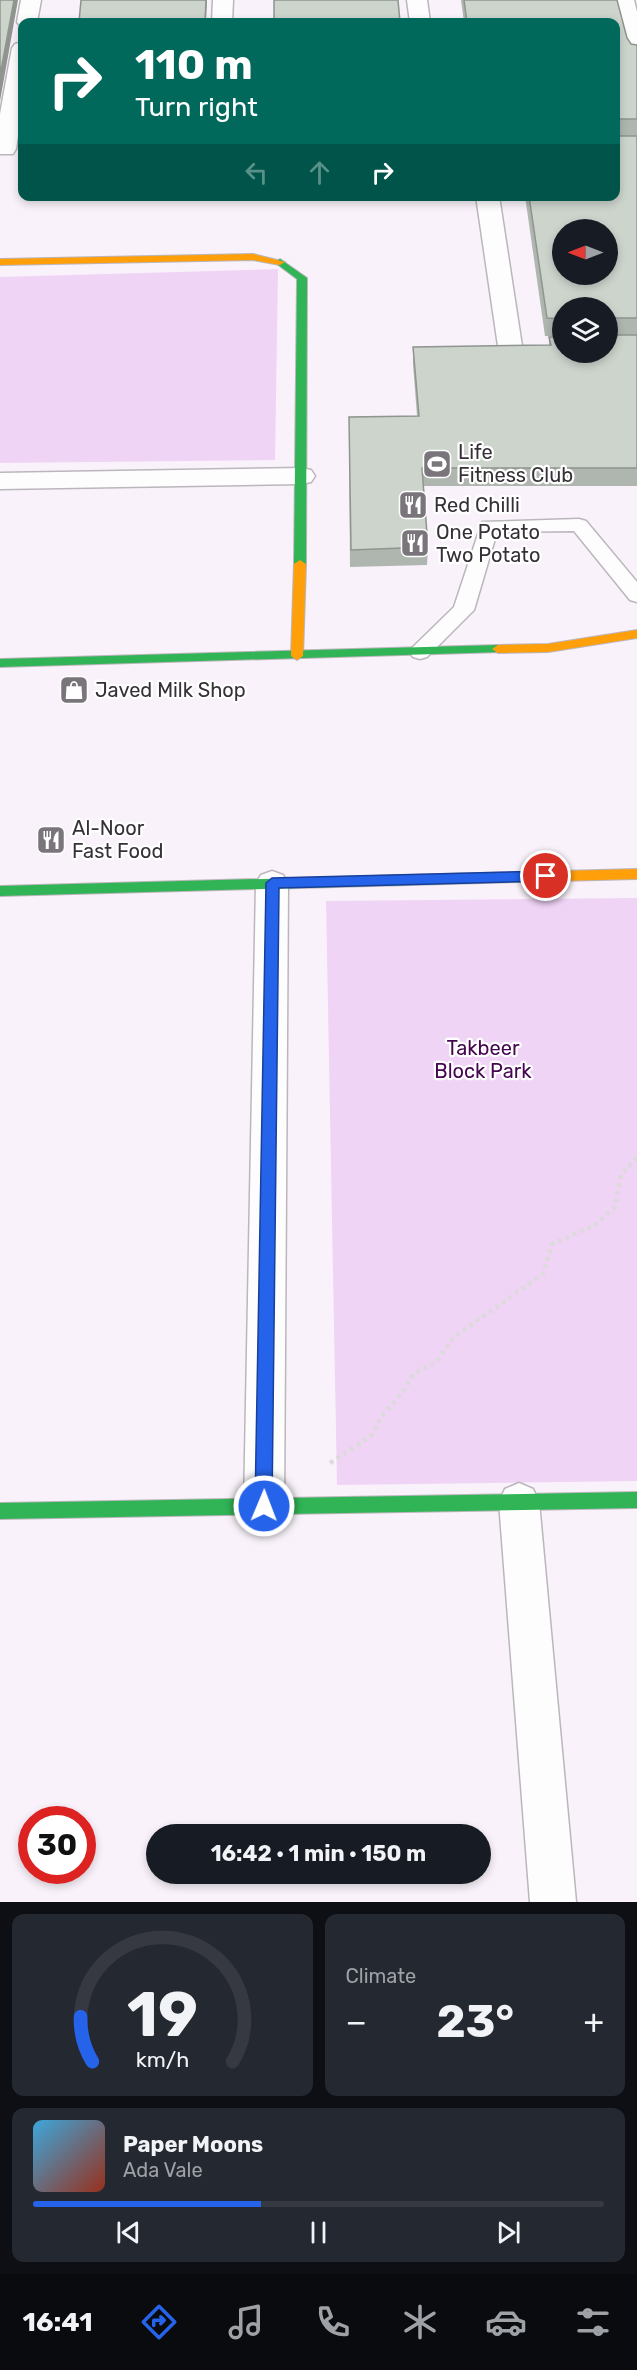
<!DOCTYPE html>
<html lang="en">
<head>
<meta charset="utf-8">
<style>
  :root { --surface:#171b24; --page:#242831; --text:#f1f3f6; --muted:#9ea1a6; --line:#363941; --accent:#2563eb }
  body { margin:0; font-family:Rubik,sans-serif; background:var(--page); color:var(--text); height:100vh; display:flex; flex-direction:column; font-size:22px; white-space:nowrap }
  * { box-sizing:border-box; margin:0 }
  p { font-size:20px; color:var(--muted) }
  .icon { flex:none; width:33px; height:33px; fill:none; stroke:currentColor; stroke-width:2; stroke-linecap:round; stroke-linejoin:round }
  .map { position:relative; height:1902px; overflow:hidden }
  .drawer { display:flex; flex-direction:column; gap:12px; padding:12px; background:#0d0f14; flex:1 }
  .drawer>* { flex:none }
  .top-card { position:absolute; left:18px; top:18px; width:602px; height:183px; border-radius:12px; box-shadow:0 3px 9px #0003; background:#00695c; color:#fff; overflow:hidden }
  .needle { width:39px; rotate:270deg }
  .controls { position:absolute; left:552px; top:219px; display:grid; gap:12px }
  .controls a { display:grid; place-items:center; width:66px; height:66px; border-radius:50%; background:var(--surface); box-shadow:0 3px 9px #0003; font-size:30px }
  .speed { position:absolute; left:18px; top:1806px; display:flex; gap:12px; font-size:30px; font-weight:700; text-align:center }
  .speed>* { display:grid; place-content:center; width:78px; height:78px; border-radius:50%; background:var(--surface); box-shadow:0 3px 9px #0003; line-height:1 }
  .speed .limit { border:9px solid #d22; background:#fff; color:#111 }
  .pin { position:absolute; display:grid; place-items:center; width:51px; height:51px; color:#fff; margin:-26px; border:3px solid #fff; border-radius:50%; box-shadow:0 2px 6px #0007 }
  .me { position:absolute; width:66px; margin:-33px; rotate:1deg; stroke-linejoin:round; filter:drop-shadow(0 0 4px #0008) }
  .turn { display:flex; align-items:center; gap:21px; height:126px; padding:0 18px; font-size:27px }
  .turn .icon { width:78px; height:78px; stroke-width:2.5 }
  .turn b { display:block; font-size:42px; line-height:51px }
  .lanes { display:flex; align-items:center; height:57px; padding:0 18px; background:#0003; justify-content:center; gap:30px; direction:ltr }
  .lanes .off { opacity:.35 }
  .big { font-size:45px; font-weight:700; line-height:1.1 }
  .drawer .card { flex:1; display:flex; flex-direction:column; justify-content:center; gap:9px; min-width:0; padding:0 21px; border-radius:12px; background:var(--page) }
  .drawer .dial { align-items:center; gap:0 }
  .dial svg { height:156px; overflow:visible; fill:none; stroke:var(--line); stroke-width:7; stroke-linecap:round; text-anchor:middle }
  .dial text { fill:var(--text); stroke:none }
  .song { display:flex; align-items:center; gap:18px }
  .cover { width:72px; height:72px; border-radius:9px; background:linear-gradient(135deg,hsl(200 70% 55%),hsl(10 70% 35%)) }
  .played { height:6px; border-radius:3px; background:linear-gradient(90deg,var(--accent) 40%,var(--line) 40%) }
  .keys { display:flex; justify-content:space-around; direction:ltr }
  .heat { display:flex; justify-content:space-between; align-items:center; font-size:33px; direction:ltr }
  .drawer .tiles { flex:1; display:grid; gap:12px; grid-template-columns:1fr 1fr }
  .card:last-child { grid-column:span 2 }
  .trip { position:absolute; left:146px; top:1824px; width:345px; height:60px; border-radius:30px; background:var(--surface); box-shadow:0 3px 9px #0003; font-weight:700; line-height:60px; text-align:center }
  .tab-bar { display:flex; height:96px; justify-content:space-around; align-items:center; background:#090b0e; color:var(--muted) }
  .tab-bar .icon { width:42px; height:42px }
  .tab-bar .current { color:var(--accent) }
  .tab-bar b { font-size:27px; color:var(--text) }
  .map>svg:first-child { display:block }
</style>
</head>
<body>
<div class="map">
<svg width="637" height="1902" viewBox="0 0 637 1902">
  <rect width="100%" height="100%" fill="#f9f2fa"/>
  <g fill="#f0d4f5">
    <polygon points="278,269 275,460 0,463 0,277"/>
    <polygon points="637,898 637,1481 337,1485 326,901"/>
  </g>
  <g fill="none" stroke-linecap="round" stroke-linejoin="round">
    <g stroke="#bbb6bc" stroke-width="3">
      <polygon id="lane" points="579,519 586,521 637,582 637,602 630,600 574,531 497,532 474,610 427,657 420,659 413,657 409,652 413,647 454,607 482,522"/>
    </g>
    <g stroke="#bbb6bc" stroke-width="3">
      <g id="street">
        <polygon points="21,0 41,0 37,22 22,22 22,27 20,26 17,22"/>
        <polygon points="213,0 233,0 232,22 212,22"/>
        <polygon points="407,0 427,0 430,22 410,22"/>
        <polygon points="614,0 634,0 637,12 637,60 630,58 627,54"/>
        <polygon points="22,42 22,110 16,149 13,154 0,154 0,114 12,48 15,44"/>
        <polygon points="476,196 499,196 522,346 519,351 510,353 501,351 498,346"/>
        <polygon points="302,468 311,470 315,476 311,482 302,484 0,489 0,473"/>
        <polygon points="272,871 283,875 288,883 284,1506 278,1519 264,1525 250,1519 244,1506 256,883 261,875"/>
        <polygon points="519,1483 533,1489 539,1502 576,1902 530,1902 499,1502 505,1489"/>
      </g>
    </g>
    <g stroke="#bbb6bc" stroke-width="2">
      <g id="fast">
        <polygon points="280,259 307,278 306,564 300,568 294,564 297,279 277,264 275,262"/>
        <polygon points="498,645 504,649 502,652 0,667 0,659"/>
        <polygon points="521,872 528,877 521,882 0,896 0,886"/>
        <polygon points="637,1492 637,1508 0,1519 0,1503"/>
      </g>
    </g>
    <g stroke="#bbb6bc" stroke-width="2">
      <g id="slow">
        <polygon points="253,254 285,262 280,265 253,260 0,265 0,259"/>
        <polygon points="300,560 306,564 303,656 297,660 291,656 294,564"/>
        <polygon points="637,630 637,638 548,652 498,653 492,649 498,645 548,644"/>
        <polygon points="637,869 637,879 521,882 514,877 521,872"/>
      </g>
    </g>
    <polyline stroke="#dddadd" stroke-width="4.5" stroke-dasharray="4 4" stroke-linecap="butt" points="330,1463 371,1436 382,1416 403,1392 413,1374 436,1362 454,1337 543,1274 552,1244 595,1225 615,1207 621,1174 637,1158"/>
    <use href="#lane" fill="#fefdfe" fill-rule="evenodd"/>
    <use href="#street" fill="#fefdfe" fill-rule="evenodd"/>
    <use href="#fast" fill="#30b455" fill-rule="evenodd"/>
    <use href="#slow" fill="#ff9f0a" fill-rule="evenodd"/>
  </g>
  <polygon fill="#afb6af" points="461,0 617,0 627,38 631,44 637,45 637,486 423,486 428,547 427,565 350,567 349,435 417,416 413,364 413,347 549,345 549,337 608,352 562,308 562,336 545,336 525,196 615,196 615,22 464,22"/>
  <g fill="#8f948f">
    <polygon points="14,0 18,0 0,101 0,76"/>
    <polygon points="206,0 207,0 206,22 205,22"/>
  </g>
  <g fill="#ccd4cc" stroke="#8f948f" stroke-width="1.5" fill-rule="evenodd">
    <polygon points="0,0 14,0 0,76"/>
    <polygon points="81,0 206,0 205,22 79,22"/>
    <polygon points="274,0 398,0 400,22 274,22"/>
    <path d="M464,0H617L627,38L631,44L637,45V119H615V136H637V318H608V335H637V468H422L428,547L351,550L349,417L419,416L413,347L551,345L549,337H562V352H608V308H562V319L547,318L529,196H615V22H467ZM562,230H608V274H562Z"/>
  </g>
  <polygon fill="#2563eb" stroke="#184099" stroke-width="1.5" points="546,871 552,876 546,881 279,888 272,1506 270,1512 264,1514 258,1512 255,1506 266,883 272,878"/>
  <defs>
    <g id="stadium-square" transform="scale(1.5)"><rect x="-9" y="-9" width="18" height="18" rx="4" fill="#7a757b" stroke="#fff"/><path d="M0-5a6.5 5 0 1 0 0 10a6.5 5 0 1 0 0-10ZM-3.5-1.8h7v3.6h-7Z" fill="#fff"/></g>
    <g id="restaurant-square" transform="scale(1.5)"><rect x="-9" y="-9" width="18" height="18" rx="4" fill="#7a757b" stroke="#fff"/><path d="M-5-6h1v4h1v-4h1v4h1v-4h1v5L-1.5 .5V6h-2V.5L-5-1ZM5-6V6H3V1.5H1.5Q1.5-4 5-6Z" fill="#fff"/></g>
    <g id="shop-square" transform="scale(1.5)"><rect x="-9" y="-9" width="18" height="18" rx="4" fill="#7a757b" stroke="#fff"/><path d="M-5-2.5h2.3a2.7 3.5 0 0 1 5.4 0H5L5.5 6h-11ZM-1.5-2.5h3a1.5 2.3 0 0 0-3 0Z" fill="#fff"/></g>
  </defs>
  <g fill-rule="evenodd">
    <use href="#stadium-square" x="437" y="464"/>
    <use href="#restaurant-square" x="413" y="505"/>
    <use href="#restaurant-square" x="415" y="543"/>
    <use href="#shop-square" x="74" y="690"/>
    <use href="#restaurant-square" x="51" y="840"/>
  </g>
  <g text-anchor="middle" dominant-baseline="central" stroke-width="4.5" stroke-linejoin="round" paint-order="stroke">
    <g font-size="20" fill="#353136" stroke="#fff" text-anchor="start">
      <text x="458" y="452">Life<tspan x="458" dy="23">Fitness Club</tspan></text>
      <text x="434" y="505">Red Chilli</text>
      <text x="436" y="532">One Potato<tspan x="436" dy="23">Two Potato</tspan></text>
      <text x="95" y="690">Javed Milk Shop</text>
      <text x="72" y="828">Al-Noor<tspan x="72" dy="23">Fast Food</tspan></text>
    </g>
    <g font-size="20" fill="#44064f" stroke="#fff">
      <text x="483" y="1048">Takbeer<tspan x="483" dy="23">Block Park</tspan></text>
    </g>
  </g>
</svg>
<div class="controls">
<a><svg class="needle" viewBox="-14 -14 28 28"><path d="M0-13l5 13h-10z" fill="#e53935"/><path d="M0 13l5-13h-10z" fill="#9ea1a6"/></svg></a>
<a><svg class="icon" aria-label="layers" viewBox="0 0 24 24"><path d="M12 4l9 5-9 5-9-5zM3 14l9 5 9-5"/></svg></a>
</div>
<div class="speed"><div class="limit">30</div></div>
<div class="pin" style="left:546px;top:876px;background:#d93025"><svg class="icon" aria-label="arrive" viewBox="0 0 24 24"><path d="M6 21V4h12l-3 4 3 4H6"/></svg></div>
<svg class="me" style="left:264px;top:1506px" viewBox="-20 -20 40 40"><circle r="17" fill="#2563eb" stroke="#fff" stroke-width="3"/><path d="M0-11L8 9 0 5-8 9z" fill="#fff"/></svg>
<div class="trip">16:42 · 1 min · 150 m</div>
<div class="top-card">
<div class="turn"><svg class="icon" aria-label="right" viewBox="0 0 24 24"><path d="M7 20v-9h11M14 6l5 5-5 5"/></svg><div><b>110 m</b>Turn right</div></div>
<div class="lanes"><svg class="icon off" aria-label="left" viewBox="0 0 24 24"><path d="M17 20v-9H6M10 6l-5 5 5 5"/></svg><svg class="icon off" aria-label="ahead" viewBox="0 0 24 24"><path d="M12 20V5M6 11l6-6 6 6"/></svg><svg class="icon" aria-label="right" viewBox="0 0 24 24"><path d="M7 20v-9h11M14 6l5 5-5 5"/></svg></div>
</div>
</div>
<section class="drawer">
<div class="tiles">
<div class="card dial"><svg viewBox="0 0 100 80">
<path d="M14 69A42 42 0 1 1 86 69"/>
<path d="M14 69A42 42 0 0 1 8 46" stroke="#2563eb"/>
<text x="50" y="56" font-size="32" font-weight="700">19</text>
<text x="50" y="72" font-size="11">km/h</text>
</svg></div>
<div class="card"><p>Climate</p>
<div class="heat"><a>−</a><b class="big">23°</b><a>+</a></div>
</div>
<div class="card">
<div class="song"><i class="cover"></i><div><b>Paper Moons</b><p>Ada Vale</p></div></div>
<div class="played"></div>
<div class="keys"><svg class="icon" aria-label="previous" viewBox="0 0 24 24"><path d="M18 5L8 12l10 7zM5 5v14"/></svg><svg class="icon" aria-label="pause" viewBox="0 0 24 24"><path d="M8 5v14M16 5v14"/></svg><svg class="icon" aria-label="next" viewBox="0 0 24 24"><path d="M6 5l10 7-10 7zM19 5v14"/></svg></div>
</div>
</div>
</section>
<nav class="tab-bar">
<b>16:41</b>
<svg class="icon current" aria-label="directions" viewBox="0 0 24 24"><path d="M12 3l9 9-9 9-9-9zM9 14v-3h6M13 9l2 2-2 2"/></svg>
<svg class="icon" aria-label="music" viewBox="0 0 24 24"><path d="M9 18V5l10-2v13"/><circle cx="6" cy="18" r="3"/><circle cx="16" cy="16" r="3"/></svg>
<svg class="icon" aria-label="phone" viewBox="0 0 24 24"><path d="M5 4h4l2 5-3 2q2 4 5 5l2-3 5 2v4C11 20 4 13 5 4z"/></svg>
<svg class="icon" aria-label="climate" viewBox="0 0 24 24"><path d="M12 3v18M4 7l16 10M4 17L20 7"/></svg>
<svg class="icon" aria-label="car" viewBox="0 0 24 24"><path d="M5 17H2v-5l4-1 3-4h7l3 4 3 1v5h-3M9 17h6M6 11h13"/><circle cx="7" cy="17" r="2"/><circle cx="17" cy="17" r="2"/></svg>
<svg class="icon" aria-label="filters" viewBox="0 0 24 24"><path d="M4 7h16M4 17h16"/><circle cx="9" cy="7" r="2"/><circle cx="15" cy="17" r="2"/></svg>
</nav>
</body>
</html>
